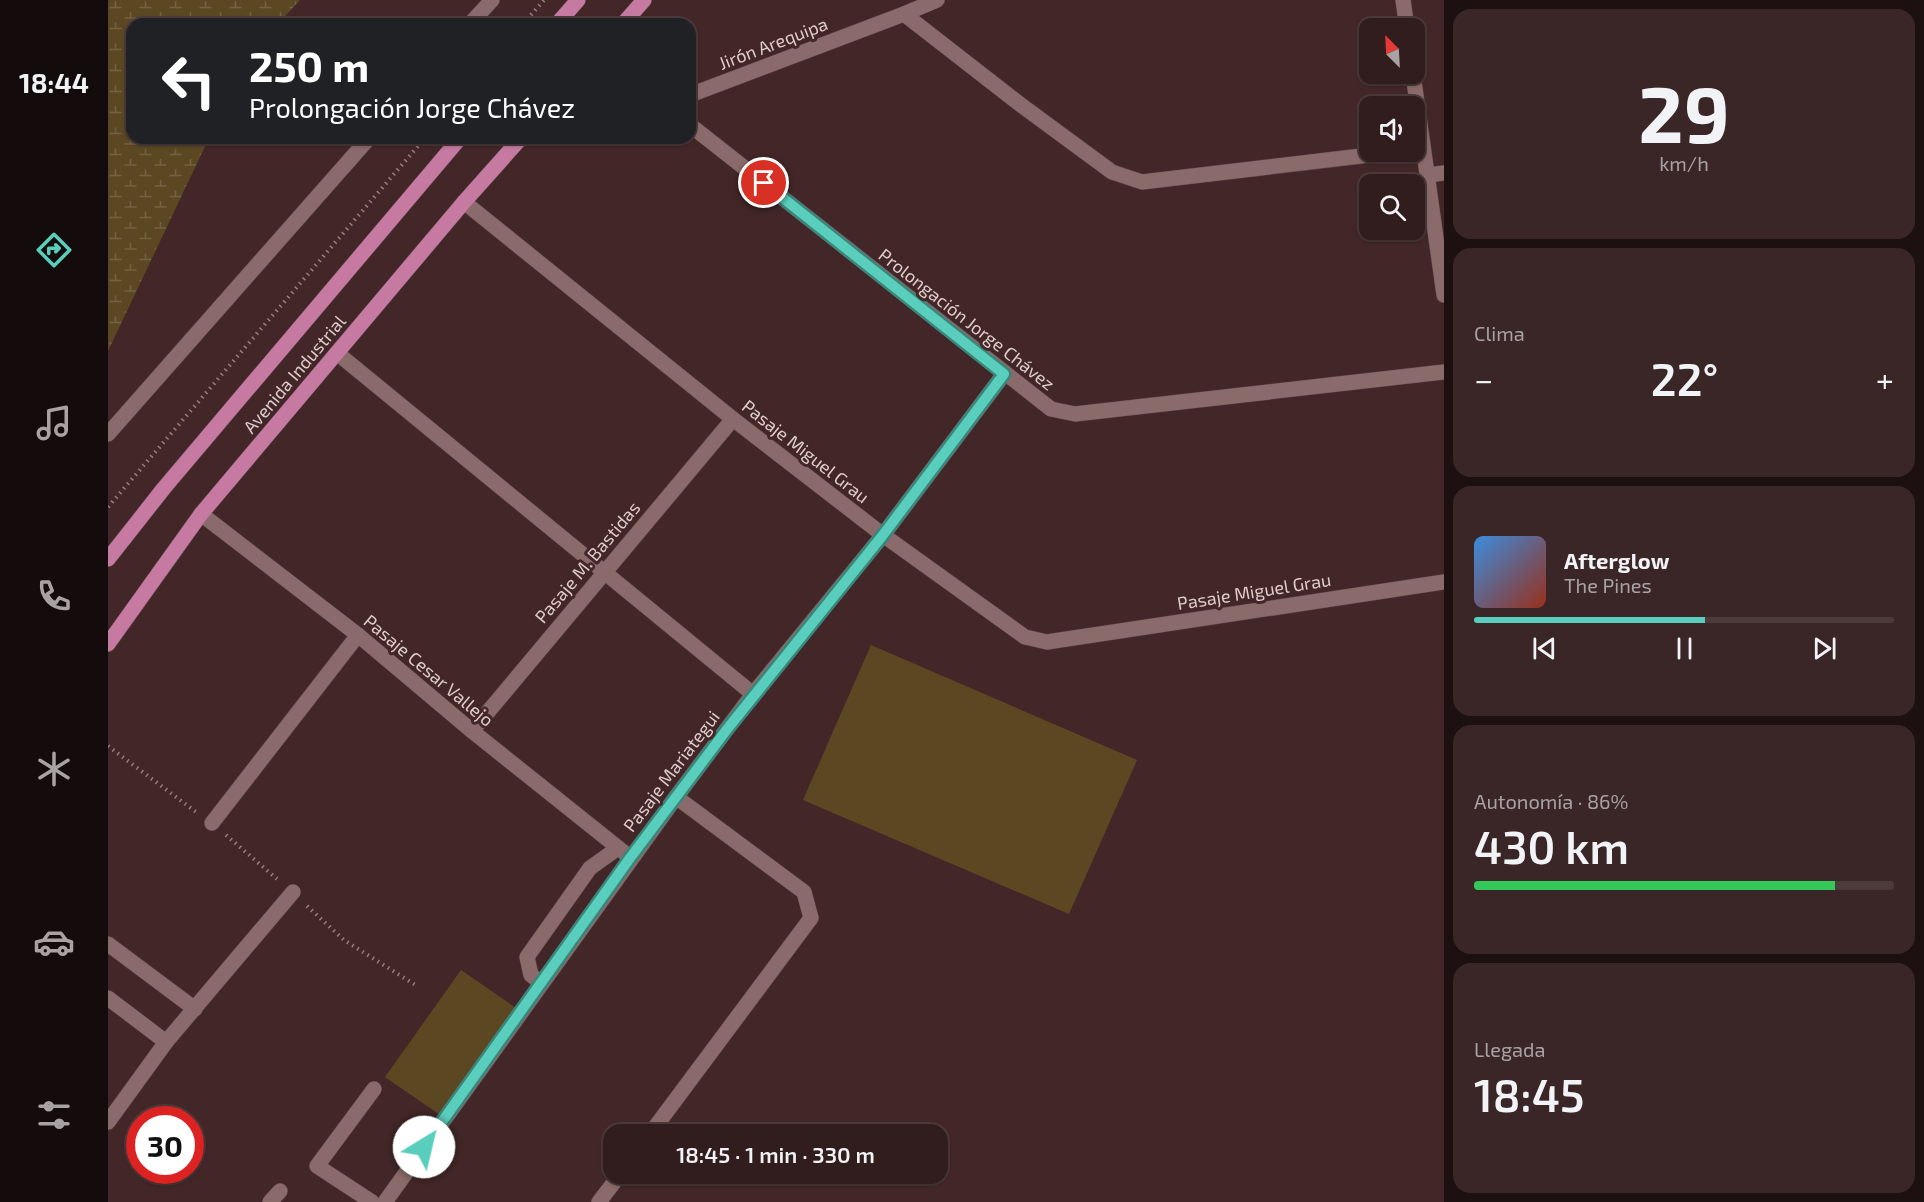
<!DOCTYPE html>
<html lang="es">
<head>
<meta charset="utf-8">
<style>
  :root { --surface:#321d1e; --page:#3a2627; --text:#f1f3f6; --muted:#a8a2a4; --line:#4d3b3c; --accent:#5acebd }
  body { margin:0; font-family:"Exo 2",sans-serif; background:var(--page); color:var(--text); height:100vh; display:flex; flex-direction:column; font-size:22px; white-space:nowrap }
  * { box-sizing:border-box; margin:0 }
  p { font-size:20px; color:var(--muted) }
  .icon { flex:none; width:33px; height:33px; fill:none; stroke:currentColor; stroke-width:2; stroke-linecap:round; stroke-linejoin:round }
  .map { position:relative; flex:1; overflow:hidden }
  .panel { display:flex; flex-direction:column; gap:9px; padding:9px; background:#1c1010; width:480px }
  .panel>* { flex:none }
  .hud { position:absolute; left:18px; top:18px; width:570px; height:126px; border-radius:18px; box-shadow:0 2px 4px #0004,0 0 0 2px var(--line); background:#202124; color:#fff; overflow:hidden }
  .needle { width:39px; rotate:336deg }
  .buttons { position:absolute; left:1251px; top:18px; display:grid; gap:12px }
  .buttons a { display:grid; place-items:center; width:66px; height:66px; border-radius:12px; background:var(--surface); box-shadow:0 2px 4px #0004,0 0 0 2px var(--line); font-size:30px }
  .speed { position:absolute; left:18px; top:1106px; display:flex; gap:12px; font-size:30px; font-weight:700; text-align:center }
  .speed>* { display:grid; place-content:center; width:78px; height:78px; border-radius:50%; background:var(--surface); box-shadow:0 2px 4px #0004,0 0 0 2px var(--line); line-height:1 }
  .speed .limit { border:9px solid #d22; background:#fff; color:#111 }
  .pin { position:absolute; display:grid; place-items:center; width:51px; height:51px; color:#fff; margin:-26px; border:3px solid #fff; border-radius:50%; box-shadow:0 2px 6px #0007 }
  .me { position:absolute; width:66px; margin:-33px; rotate:36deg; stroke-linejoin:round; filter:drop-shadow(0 0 4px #0008) }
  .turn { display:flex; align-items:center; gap:21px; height:126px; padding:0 24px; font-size:27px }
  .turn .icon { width:78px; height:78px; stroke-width:2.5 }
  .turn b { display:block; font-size:42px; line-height:51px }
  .big { font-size:45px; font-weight:600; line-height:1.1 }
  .panel .card { flex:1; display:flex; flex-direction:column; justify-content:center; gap:9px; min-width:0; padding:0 21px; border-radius:18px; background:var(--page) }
  .panel .dial { align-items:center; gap:0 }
  .dial b { font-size:78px; line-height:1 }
  .song { display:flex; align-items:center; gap:18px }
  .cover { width:72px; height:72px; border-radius:9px; background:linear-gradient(135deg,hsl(210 70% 55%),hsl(10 70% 35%)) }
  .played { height:6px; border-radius:3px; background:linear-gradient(90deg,var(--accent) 55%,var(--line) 55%) }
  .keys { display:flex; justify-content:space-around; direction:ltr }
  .heat { display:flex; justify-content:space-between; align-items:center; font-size:33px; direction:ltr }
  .charge { height:9px; border-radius:4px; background:linear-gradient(90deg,#34c759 86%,var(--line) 0) }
  .trip { position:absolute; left:495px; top:1124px; width:345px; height:60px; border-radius:18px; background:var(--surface); box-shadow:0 2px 4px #0004,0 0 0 2px var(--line); font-weight:600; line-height:60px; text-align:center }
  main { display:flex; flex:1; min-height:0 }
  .dock { display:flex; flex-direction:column; width:108px; justify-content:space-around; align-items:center; background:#140c0c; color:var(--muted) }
  .dock .icon { width:42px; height:42px }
  .dock .current { color:var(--accent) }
  .dock b { font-size:27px; color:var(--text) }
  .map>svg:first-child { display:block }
</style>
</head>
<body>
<main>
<nav class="dock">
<b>18:44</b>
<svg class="icon current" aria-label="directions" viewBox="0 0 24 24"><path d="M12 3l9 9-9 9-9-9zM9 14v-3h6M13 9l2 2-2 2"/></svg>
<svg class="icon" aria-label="music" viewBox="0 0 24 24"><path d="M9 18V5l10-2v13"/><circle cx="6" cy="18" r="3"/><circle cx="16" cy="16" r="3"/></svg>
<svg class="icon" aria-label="phone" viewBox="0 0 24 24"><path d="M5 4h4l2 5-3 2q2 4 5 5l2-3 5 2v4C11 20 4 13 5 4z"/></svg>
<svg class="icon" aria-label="climate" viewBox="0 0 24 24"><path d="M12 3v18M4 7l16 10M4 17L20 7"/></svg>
<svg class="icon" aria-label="car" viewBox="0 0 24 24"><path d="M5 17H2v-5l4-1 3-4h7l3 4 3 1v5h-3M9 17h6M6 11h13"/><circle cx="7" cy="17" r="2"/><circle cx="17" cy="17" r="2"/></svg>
<svg class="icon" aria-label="filters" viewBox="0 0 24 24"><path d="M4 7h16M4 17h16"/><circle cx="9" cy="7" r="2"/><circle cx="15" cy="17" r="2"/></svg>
</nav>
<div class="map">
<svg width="1336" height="1202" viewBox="0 0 1336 1202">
  <defs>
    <pattern id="wetland-marsh" width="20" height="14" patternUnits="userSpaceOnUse" patternTransform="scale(1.5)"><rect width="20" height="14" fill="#5b4823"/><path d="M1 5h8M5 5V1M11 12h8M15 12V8" fill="none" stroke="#726142"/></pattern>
  </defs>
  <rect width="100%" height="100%" fill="#432728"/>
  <polygon fill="url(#wetland-marsh)" points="0,0 192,0 170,24 24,24 24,138 101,138 0,351"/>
  <g fill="#5b4823">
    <polygon points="763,645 1029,760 961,914 695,800"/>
    <polygon points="353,970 411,1010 335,1117 277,1077"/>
  </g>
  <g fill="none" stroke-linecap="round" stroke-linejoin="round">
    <g stroke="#5b4446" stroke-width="16">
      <g id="service">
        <polyline points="362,24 384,0"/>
        <polyline points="0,434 261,138"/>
      </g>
    </g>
    <g stroke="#5b4446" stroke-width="16">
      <g id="minor">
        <polyline points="1295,0 1299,28"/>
        <polyline points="796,14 913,105 1004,172 1034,182 1287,152"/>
        <polyline points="1305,74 1336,295"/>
        <polyline points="582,95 796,14 829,0"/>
        <polyline points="582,125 943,409 967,414 1336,372"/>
        <polyline points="1320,175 1336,173"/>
        <polyline points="356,202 625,419 775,535 917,637 939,642 1336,582"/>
        <polyline points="229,353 645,694"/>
        <polyline points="93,514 250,635 364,731 523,858"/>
        <polyline points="364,731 625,419"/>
        <polyline points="104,823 250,635"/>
        <polyline points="0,944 87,1009"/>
        <polyline points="433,983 423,975 419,957 482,868 510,848"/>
        <polyline points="0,998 58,1042"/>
        <polyline points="0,1122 58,1042 185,892"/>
        <polyline points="542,1134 703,918 696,892 568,797"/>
        <polyline points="162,1202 172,1191"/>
        <polyline points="264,1202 209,1166 266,1089"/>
        <polyline points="277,1202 568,797 645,694 775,535 896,374"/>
        <polyline points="491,1202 513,1173"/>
      </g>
    </g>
    <g stroke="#5b4446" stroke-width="16">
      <g id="primary">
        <polyline points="449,24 470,0"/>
        <polyline points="515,24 536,0"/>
        <polyline points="0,559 56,488 352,138"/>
        <polyline points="0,644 93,514 356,202 413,138"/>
      </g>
    </g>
    <g stroke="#957e7f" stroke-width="4" stroke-dasharray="1.5 4.5" stroke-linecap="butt">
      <polyline points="415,24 436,0"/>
      <polyline points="0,507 317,138"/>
      <polyline points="0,746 88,812"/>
      <polyline points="118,835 169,879"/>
      <polyline points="199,906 236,940 309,986"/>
    </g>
    <use href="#service" stroke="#8b6a6b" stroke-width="15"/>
    <use href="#minor" stroke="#8b6a6b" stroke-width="15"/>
    <use href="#primary" stroke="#c67aa2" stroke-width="15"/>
  </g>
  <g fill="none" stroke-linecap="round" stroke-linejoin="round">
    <g stroke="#3a867b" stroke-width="15">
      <polyline id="route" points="316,1147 522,858 620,728 775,535 896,374 656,183"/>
    </g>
    <use href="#route" stroke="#5acebd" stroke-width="10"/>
  </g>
  <g text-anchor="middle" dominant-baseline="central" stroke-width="6" stroke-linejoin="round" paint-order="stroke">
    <g font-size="18" fill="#dfcccd" stroke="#432728">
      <text transform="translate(665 43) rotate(-21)">Jirón Arequipa</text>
      <text transform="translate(859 319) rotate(38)">Prolongación Jorge Chávez</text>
      <text transform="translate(186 374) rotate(-50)">Avenida Industrial</text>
      <text transform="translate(698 451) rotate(38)">Pasaje Miguel Grau</text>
      <text transform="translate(479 562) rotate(-50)">Pasaje M. Bastidas</text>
      <text transform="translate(1146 591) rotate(-9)">Pasaje Miguel Grau</text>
      <text transform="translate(321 670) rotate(40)">Pasaje Cesar Vallejo</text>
      <text transform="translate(563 771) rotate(-53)">Pasaje Mariategui</text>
    </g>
  </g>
</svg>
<div class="buttons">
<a><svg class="needle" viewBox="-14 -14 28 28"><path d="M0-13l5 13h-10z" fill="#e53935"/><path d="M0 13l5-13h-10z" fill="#a8a2a4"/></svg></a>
<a><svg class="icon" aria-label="sound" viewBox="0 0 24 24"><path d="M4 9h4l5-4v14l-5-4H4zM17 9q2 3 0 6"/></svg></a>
<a><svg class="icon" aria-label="search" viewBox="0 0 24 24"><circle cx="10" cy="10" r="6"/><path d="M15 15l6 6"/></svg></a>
</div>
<div class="speed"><div class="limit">30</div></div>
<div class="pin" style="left:656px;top:183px;background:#d93025"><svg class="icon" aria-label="arrive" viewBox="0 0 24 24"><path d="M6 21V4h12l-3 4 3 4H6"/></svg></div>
<svg class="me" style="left:316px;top:1147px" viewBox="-20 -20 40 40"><circle r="19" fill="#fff"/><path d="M0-13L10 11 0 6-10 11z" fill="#5acebd"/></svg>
<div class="trip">18:45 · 1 min · 330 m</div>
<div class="hud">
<div class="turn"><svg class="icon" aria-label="left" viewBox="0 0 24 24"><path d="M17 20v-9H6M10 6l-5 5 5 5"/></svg><div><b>250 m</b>Prolongación Jorge Chávez</div></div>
</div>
</div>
<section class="panel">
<div class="card dial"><b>29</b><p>km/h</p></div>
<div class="card"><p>Clima</p>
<div class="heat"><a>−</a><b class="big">22°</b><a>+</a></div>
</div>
<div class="card">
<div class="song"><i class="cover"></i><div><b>Afterglow</b><p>The Pines</p></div></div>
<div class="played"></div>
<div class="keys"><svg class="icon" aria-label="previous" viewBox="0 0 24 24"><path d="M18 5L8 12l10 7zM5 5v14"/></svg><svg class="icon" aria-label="pause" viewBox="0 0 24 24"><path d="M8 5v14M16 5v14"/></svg><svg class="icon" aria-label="next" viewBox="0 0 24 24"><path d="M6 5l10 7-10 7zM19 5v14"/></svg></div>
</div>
<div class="card"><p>Autonomía · 86%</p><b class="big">430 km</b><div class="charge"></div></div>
<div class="card"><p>Llegada</p><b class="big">18:45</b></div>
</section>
</main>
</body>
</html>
